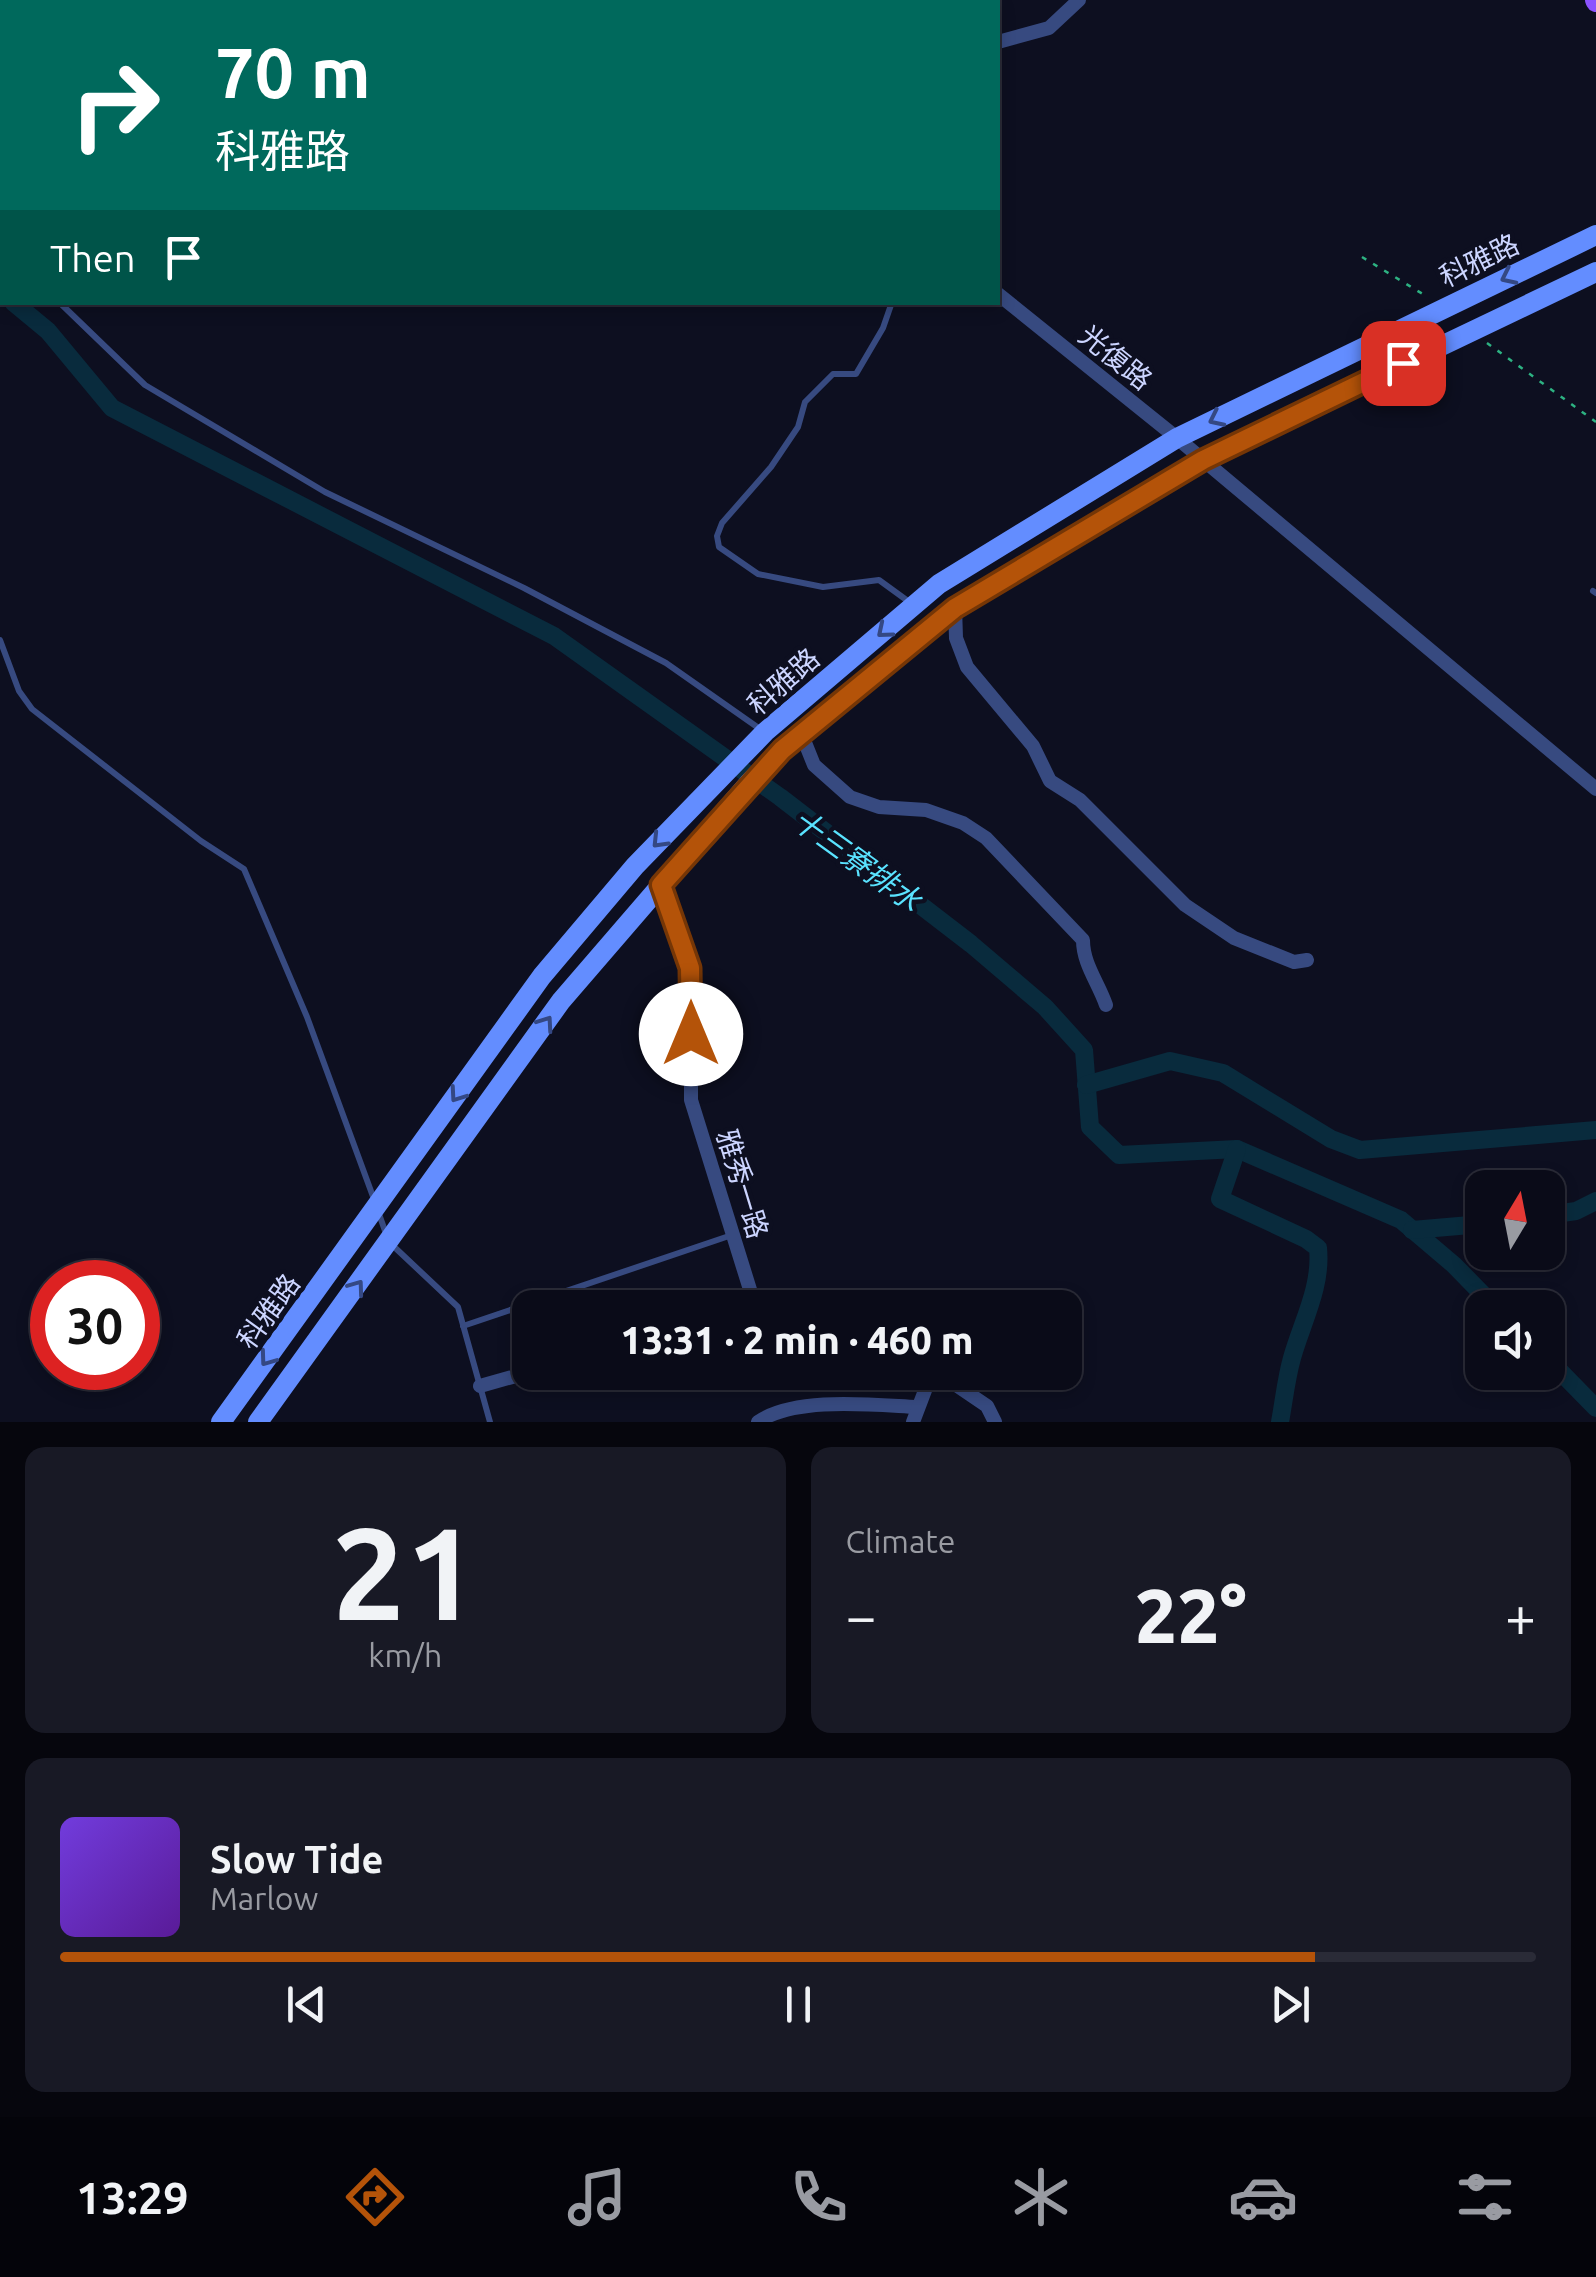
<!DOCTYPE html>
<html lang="en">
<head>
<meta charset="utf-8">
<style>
  :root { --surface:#0a0b18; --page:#181925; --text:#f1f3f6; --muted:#999ba2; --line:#2a2b37; --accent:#b45309 }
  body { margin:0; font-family:Ubuntu,"Noto Sans TC",sans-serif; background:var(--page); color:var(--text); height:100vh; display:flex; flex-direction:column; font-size:38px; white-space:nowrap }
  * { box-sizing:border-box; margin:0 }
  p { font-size:32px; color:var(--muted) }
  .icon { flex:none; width:55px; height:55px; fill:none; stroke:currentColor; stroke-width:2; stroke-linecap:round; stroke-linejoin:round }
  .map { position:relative; height:1422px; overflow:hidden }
  .sheet { display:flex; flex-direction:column; gap:25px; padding:25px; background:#06060d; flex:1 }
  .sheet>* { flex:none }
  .top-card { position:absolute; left:0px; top:0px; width:1000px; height:305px; box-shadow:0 5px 15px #0003,0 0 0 2px var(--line); background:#00695c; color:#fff; overflow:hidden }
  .needle { width:65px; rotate:10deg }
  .tools { position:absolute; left:1465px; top:1170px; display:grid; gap:20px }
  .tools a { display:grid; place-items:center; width:100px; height:100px; border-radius:20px; background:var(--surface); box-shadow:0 5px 15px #0003,0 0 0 2px var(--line); font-size:50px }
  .speed { position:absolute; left:30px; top:1260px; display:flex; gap:20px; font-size:50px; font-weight:700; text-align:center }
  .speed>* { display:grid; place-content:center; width:130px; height:130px; border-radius:50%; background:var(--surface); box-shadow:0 5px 15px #0003,0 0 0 2px var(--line); line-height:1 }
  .speed .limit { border:15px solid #d22; background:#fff; color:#111 }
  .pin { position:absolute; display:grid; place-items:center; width:85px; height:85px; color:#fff; margin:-42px; border-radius:20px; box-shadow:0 5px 15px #0006 }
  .me { position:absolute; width:110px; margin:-55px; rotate:0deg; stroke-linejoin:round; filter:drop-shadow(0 0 8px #0008) }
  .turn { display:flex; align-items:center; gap:35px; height:210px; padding:0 50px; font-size:45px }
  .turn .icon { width:130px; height:130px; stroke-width:2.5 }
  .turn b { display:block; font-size:70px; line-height:85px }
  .then { display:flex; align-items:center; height:95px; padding:0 50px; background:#0003; gap:20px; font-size:38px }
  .big { font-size:75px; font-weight:800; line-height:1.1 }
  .sheet .tile { flex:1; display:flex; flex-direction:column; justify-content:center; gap:15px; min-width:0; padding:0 35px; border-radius:20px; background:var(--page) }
  .sheet .dial { align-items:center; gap:0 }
  .dial b { font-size:130px; line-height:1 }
  .song { display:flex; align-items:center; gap:30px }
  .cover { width:120px; height:120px; border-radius:15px; background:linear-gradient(135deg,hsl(260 70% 55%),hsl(270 70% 35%)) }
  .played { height:10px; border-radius:5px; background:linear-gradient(90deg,var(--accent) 85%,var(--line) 85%) }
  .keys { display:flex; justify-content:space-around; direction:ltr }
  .heat { display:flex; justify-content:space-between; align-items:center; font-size:55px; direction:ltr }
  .sheet .tiles { flex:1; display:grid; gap:25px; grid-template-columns:1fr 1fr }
  .tile:last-child { grid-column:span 2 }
  .trip { position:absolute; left:512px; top:1290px; width:570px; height:100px; border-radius:20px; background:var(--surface); box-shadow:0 5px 15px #0003,0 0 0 2px var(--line); font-weight:800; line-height:100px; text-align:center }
  .tabs { display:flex; height:160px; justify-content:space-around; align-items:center; background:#04040a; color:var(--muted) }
  .tabs .icon { width:70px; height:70px }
  .tabs .active { color:var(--accent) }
  .tabs b { font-size:45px; color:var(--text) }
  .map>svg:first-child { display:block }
</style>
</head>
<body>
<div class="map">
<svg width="1596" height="1422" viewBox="0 0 1596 1422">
  <rect width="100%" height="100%" fill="#0d0f20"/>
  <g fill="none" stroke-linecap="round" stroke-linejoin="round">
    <g stroke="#092b3d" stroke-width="18">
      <polyline points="0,292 2,294"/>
      <polyline points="13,302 48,331 112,408 554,636 780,797 971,944 1045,1007 1084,1050 1090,1127 1119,1155 1237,1149 1401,1220 1454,1265 1496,1308"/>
      <polyline points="1086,1085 1170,1061 1223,1073 1331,1139 1360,1150 1596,1130"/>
      <path d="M1237,1149L1220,1199L1306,1239L1318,1248C1322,1287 1302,1322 1292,1358C1286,1379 1284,1401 1280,1422"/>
      <polyline points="1548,1215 1576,1211 1596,1201"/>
      <polyline points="1412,1230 1482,1224"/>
      <polyline points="1548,1359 1596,1408"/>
    </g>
    <g stroke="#2db282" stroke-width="2.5" stroke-dasharray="5 8" stroke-linecap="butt">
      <polyline points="1362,257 1426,296"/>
      <polyline points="1487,343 1596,422"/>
    </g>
    <g stroke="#374a80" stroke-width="6">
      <polyline points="0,198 2,197"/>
      <polyline points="0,249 2,250"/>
      <polyline points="59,302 145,385 325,492 524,588 666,663 760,729"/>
      <polyline points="892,302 883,328 856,374 833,374 805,402 798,427 771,467 722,523 717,536 719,547 758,574 823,587 879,580 912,604"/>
      <polyline points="1593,591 1596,593"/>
      <polyline points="0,640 19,691 32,709 201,841 244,869 307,1017 375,1202"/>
      <polyline points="379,1214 389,1242 458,1307 490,1422"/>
      <polyline points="463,1326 732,1235"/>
    </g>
    <g stroke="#374a80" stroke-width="14">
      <polyline points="143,0 144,2"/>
      <polyline points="600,0 604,2"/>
      <polyline points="645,2 646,0"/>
      <polyline points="724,2 724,0"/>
      <polyline points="998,42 1049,28 1079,0"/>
      <polyline points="998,294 1177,438 1596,789"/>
      <polyline points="955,607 956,638 967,667 1033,746 1050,781 1080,800 1185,905 1234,938 1294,962 1307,960"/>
      <path d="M802,735L814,765L850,797L879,807L926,810L963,823L986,838L1083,940C1083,964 1098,982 1106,1005"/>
      <polyline points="661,885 691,968 691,1100 752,1296 775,1308"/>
      <polyline points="937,1372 987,1406 995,1422"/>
      <polyline points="480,1386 530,1372"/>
      <path d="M758,1422C795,1396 874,1405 917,1407"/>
      <polyline points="913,1422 932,1372"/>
    </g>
    <g stroke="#638dff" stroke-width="20">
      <polyline points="221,1422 542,976 635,866 765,732 939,584 1177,438 1596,235"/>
      <polyline points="258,1422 561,1001 749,783 781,750 955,607 1203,460 1596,272"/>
    </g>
    <polyline stroke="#8c53ff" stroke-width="20" points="1595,0 1596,2"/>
  </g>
  <defs><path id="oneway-chevron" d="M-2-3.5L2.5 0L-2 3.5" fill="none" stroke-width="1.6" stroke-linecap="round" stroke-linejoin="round" transform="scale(2.5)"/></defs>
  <g stroke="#344884">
    <use href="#oneway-chevron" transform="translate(1508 277) rotate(154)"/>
    <use href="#oneway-chevron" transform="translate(1216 419) rotate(154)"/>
    <use href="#oneway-chevron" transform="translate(884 631) rotate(140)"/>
    <use href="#oneway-chevron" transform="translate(659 841) rotate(134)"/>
    <use href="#oneway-chevron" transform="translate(546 1023) rotate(-55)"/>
    <use href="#oneway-chevron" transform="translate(457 1095) rotate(125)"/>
    <use href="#oneway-chevron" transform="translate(357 1287) rotate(-54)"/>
    <use href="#oneway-chevron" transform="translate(267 1359) rotate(126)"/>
  </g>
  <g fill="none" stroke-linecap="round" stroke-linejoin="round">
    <g stroke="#753606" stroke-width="25">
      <polyline id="route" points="691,1034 690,968 661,885 782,750 955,608 1203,460 1403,363"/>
    </g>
    <use href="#route" stroke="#b45309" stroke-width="18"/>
  </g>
  <g text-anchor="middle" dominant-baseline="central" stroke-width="9" stroke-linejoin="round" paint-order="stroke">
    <g font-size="28" fill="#ccd5ff" stroke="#0d0f20">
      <text transform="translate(1479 260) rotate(-26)">科雅路</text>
      <text transform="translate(1116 357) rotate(39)">光復路</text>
      <text transform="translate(783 681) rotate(-41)">科雅路</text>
      <text transform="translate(743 1184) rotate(73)">雅秀一路</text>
      <text transform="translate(268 1311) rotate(-54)">科雅路</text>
    </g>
    <g font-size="30" font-style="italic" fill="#5ae3ff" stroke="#0d0f20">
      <text transform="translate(857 860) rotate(36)">十三寮排水</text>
    </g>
  </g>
</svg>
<div class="tools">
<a><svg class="needle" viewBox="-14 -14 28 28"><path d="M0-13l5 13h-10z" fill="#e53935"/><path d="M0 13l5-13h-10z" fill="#999ba2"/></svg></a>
<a><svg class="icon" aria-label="sound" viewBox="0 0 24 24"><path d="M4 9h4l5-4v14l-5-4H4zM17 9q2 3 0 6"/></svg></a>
</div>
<div class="speed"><div class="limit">30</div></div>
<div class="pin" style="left:1403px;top:363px;background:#d93025"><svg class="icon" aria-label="arrive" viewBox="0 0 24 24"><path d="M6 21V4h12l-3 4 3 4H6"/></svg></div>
<svg class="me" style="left:691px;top:1034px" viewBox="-20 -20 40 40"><circle r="19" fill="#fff"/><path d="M0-13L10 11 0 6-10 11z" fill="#b45309"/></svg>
<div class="trip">13:31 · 2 min · 460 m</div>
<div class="top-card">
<div class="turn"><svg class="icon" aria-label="right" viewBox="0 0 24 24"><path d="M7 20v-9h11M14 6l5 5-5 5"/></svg><div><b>70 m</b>科雅路</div></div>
<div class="then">Then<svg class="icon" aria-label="arrive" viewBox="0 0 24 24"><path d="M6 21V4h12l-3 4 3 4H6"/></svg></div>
</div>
</div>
<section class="sheet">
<div class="tiles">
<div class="tile dial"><b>21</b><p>km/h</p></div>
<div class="tile"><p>Climate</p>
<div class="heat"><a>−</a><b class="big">22°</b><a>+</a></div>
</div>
<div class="tile">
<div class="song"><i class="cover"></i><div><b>Slow Tide</b><p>Marlow</p></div></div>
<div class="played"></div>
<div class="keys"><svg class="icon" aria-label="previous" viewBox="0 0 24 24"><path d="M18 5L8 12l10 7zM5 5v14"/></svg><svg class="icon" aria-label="pause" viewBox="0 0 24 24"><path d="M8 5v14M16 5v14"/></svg><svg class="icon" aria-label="next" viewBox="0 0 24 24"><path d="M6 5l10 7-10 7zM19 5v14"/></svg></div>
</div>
</div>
</section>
<nav class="tabs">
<b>13:29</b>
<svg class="icon active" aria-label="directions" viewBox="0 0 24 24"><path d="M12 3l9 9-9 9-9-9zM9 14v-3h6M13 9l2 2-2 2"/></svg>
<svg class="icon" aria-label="music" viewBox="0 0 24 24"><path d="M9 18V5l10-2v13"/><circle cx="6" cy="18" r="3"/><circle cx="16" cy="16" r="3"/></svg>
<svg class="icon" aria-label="phone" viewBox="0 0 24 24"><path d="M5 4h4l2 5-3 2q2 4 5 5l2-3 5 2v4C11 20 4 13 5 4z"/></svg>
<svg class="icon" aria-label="climate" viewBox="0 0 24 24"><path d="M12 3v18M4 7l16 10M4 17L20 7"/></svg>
<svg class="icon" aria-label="car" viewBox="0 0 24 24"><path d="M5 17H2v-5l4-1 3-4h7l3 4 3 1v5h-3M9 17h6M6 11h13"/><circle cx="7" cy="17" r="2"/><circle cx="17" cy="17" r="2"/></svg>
<svg class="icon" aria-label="filters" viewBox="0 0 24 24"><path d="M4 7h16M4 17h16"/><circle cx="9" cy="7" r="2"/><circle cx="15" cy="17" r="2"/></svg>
</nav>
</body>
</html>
